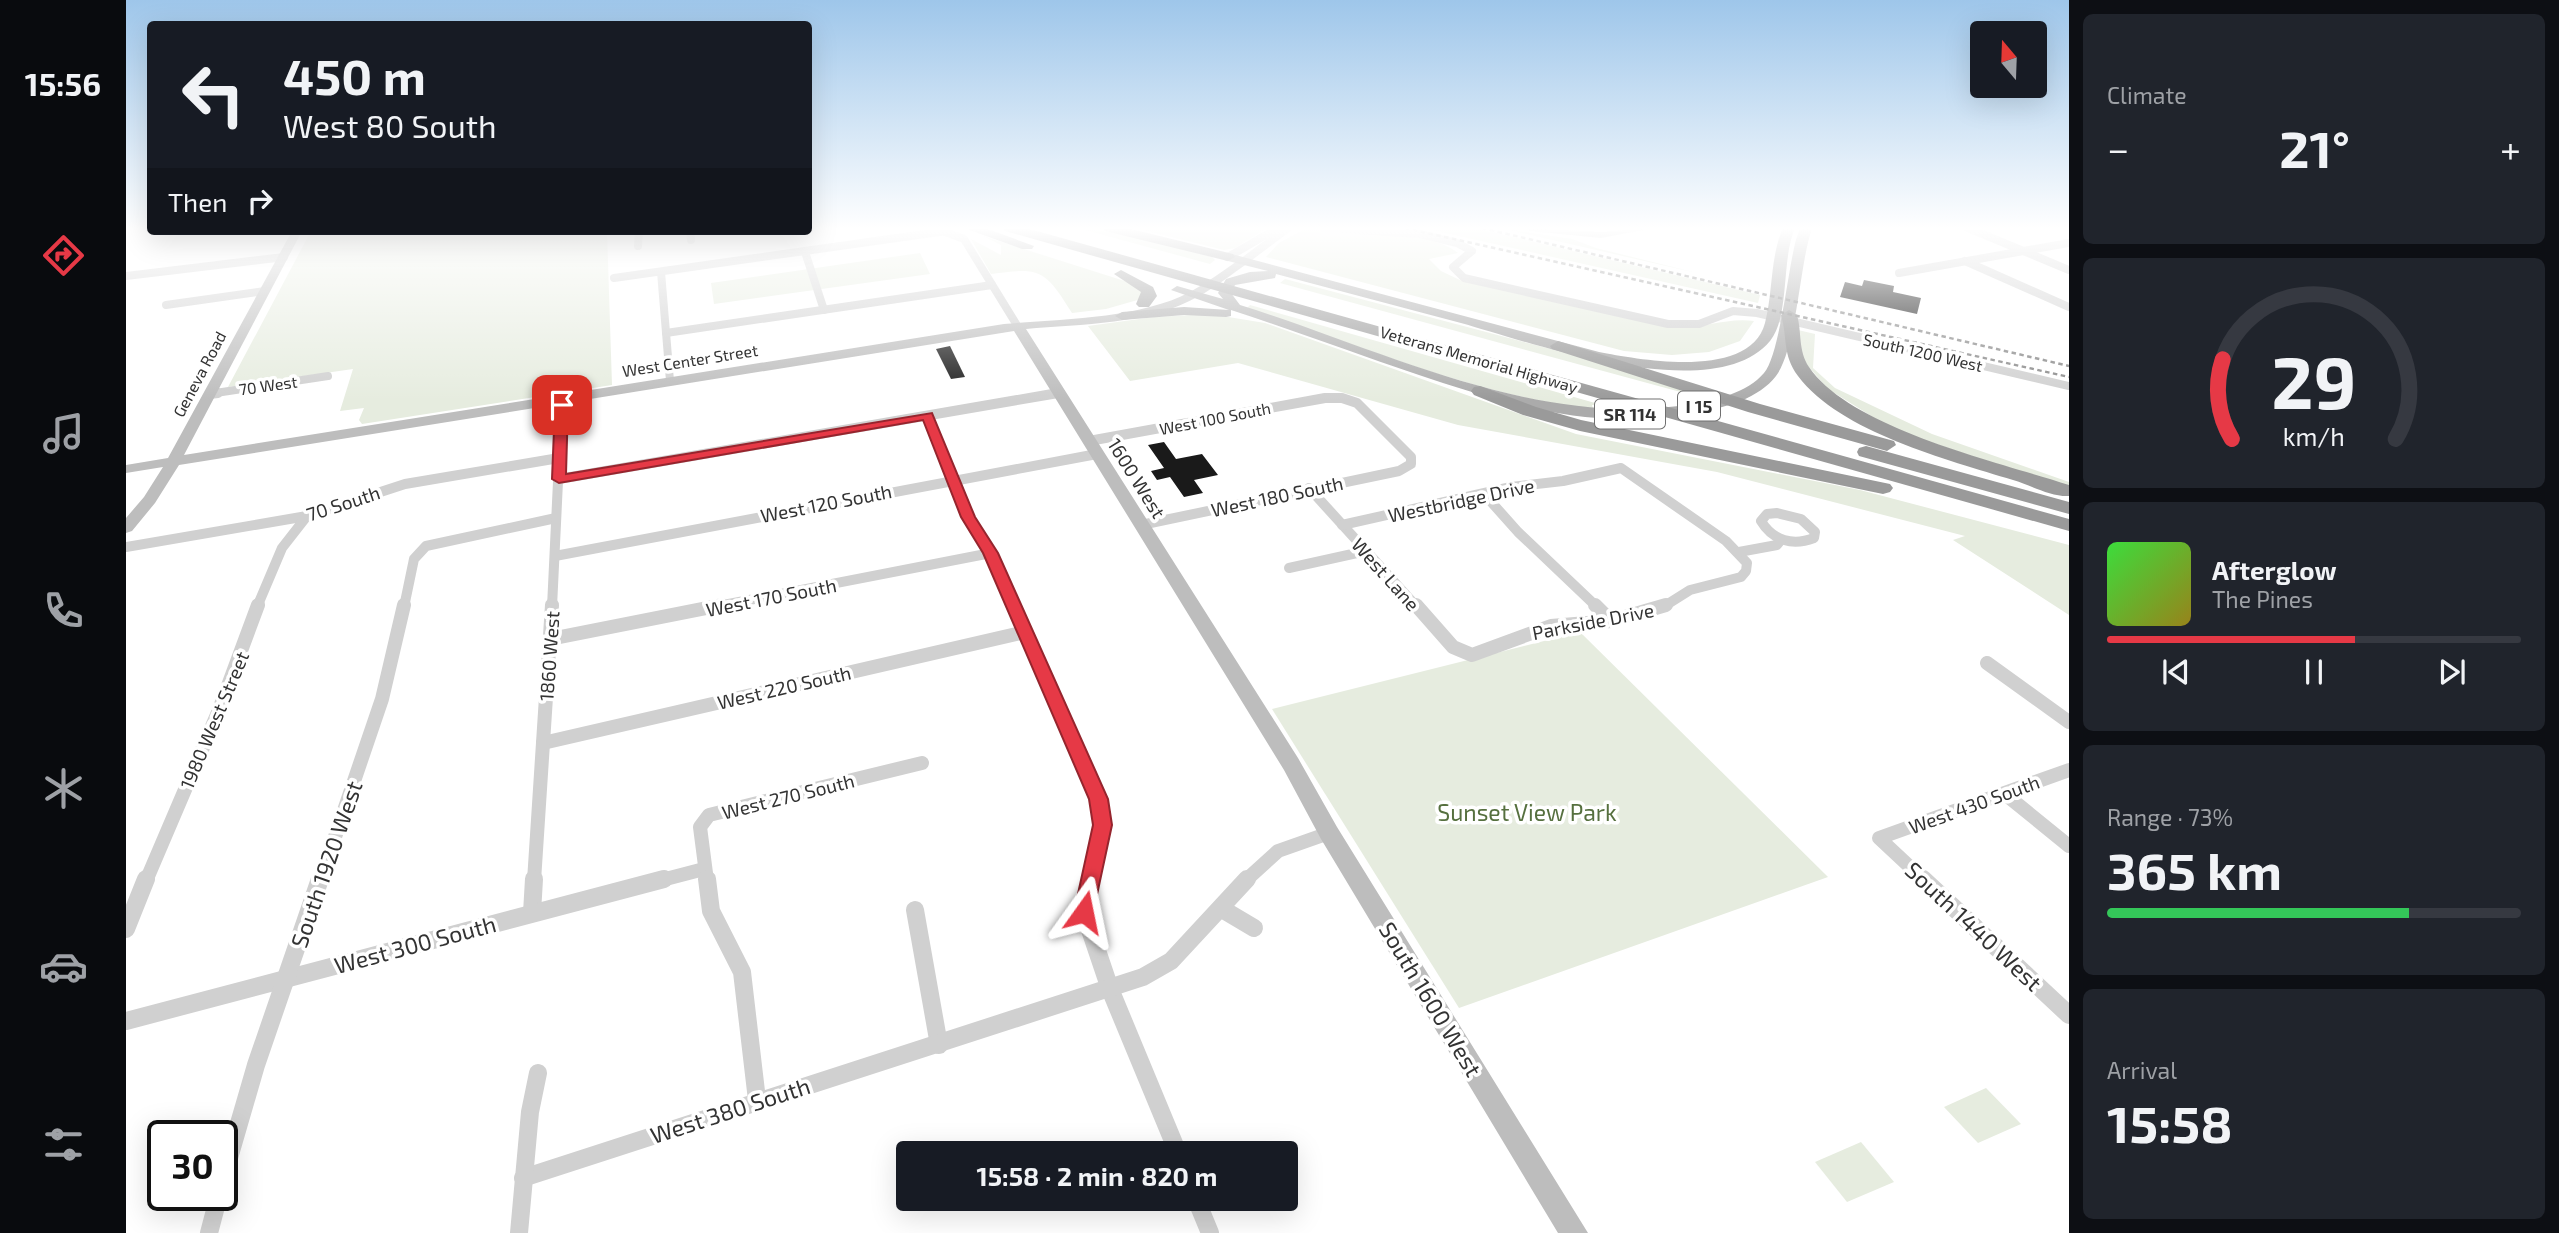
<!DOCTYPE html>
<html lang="en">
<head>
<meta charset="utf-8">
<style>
  :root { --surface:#171b24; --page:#20242c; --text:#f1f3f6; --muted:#9ea1a6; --line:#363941; --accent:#e63946 }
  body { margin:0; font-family:"Exo 2",sans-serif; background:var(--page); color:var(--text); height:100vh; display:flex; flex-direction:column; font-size:26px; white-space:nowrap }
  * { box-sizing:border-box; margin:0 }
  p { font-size:23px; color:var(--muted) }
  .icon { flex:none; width:38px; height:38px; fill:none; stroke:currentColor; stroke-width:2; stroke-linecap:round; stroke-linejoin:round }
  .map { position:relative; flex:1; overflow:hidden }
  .details { display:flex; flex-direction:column; gap:14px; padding:14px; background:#0d0f14; width:490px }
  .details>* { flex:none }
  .hud { position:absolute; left:21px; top:21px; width:665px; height:214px; border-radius:7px; box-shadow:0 7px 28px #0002; background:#171b24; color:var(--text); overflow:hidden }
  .needle { width:46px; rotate:341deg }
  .controls { position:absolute; left:1844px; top:21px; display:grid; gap:14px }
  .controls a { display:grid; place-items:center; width:77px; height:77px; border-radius:7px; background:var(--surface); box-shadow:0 7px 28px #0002; font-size:35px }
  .speed { position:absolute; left:21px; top:1120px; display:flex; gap:14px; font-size:35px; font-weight:700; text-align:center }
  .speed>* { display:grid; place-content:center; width:91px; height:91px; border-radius:50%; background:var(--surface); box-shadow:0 7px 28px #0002; line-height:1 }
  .speed .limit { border:4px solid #111; border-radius:10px; background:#fff; color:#111 }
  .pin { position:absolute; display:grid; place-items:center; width:60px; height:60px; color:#fff; margin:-30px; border-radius:14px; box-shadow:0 4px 10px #0006 }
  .me { position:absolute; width:77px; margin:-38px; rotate:12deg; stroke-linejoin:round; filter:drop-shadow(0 0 5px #0008) }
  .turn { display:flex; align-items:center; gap:24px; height:147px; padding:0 21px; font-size:32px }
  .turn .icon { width:91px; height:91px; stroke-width:2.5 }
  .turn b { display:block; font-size:49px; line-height:60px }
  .then { display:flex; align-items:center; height:66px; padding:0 21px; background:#0003; gap:14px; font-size:26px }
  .big { font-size:52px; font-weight:700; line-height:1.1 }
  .details .widget { flex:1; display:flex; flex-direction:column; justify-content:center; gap:10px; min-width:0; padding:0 24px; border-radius:10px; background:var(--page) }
  .details .dial { align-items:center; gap:0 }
  .dial svg { height:182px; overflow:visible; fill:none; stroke:var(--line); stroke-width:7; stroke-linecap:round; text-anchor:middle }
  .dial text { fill:var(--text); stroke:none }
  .song { display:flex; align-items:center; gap:21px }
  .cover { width:84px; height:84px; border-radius:10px; background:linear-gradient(135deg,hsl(120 70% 55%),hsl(50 70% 35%)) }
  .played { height:7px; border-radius:4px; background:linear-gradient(90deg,var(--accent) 60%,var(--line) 60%) }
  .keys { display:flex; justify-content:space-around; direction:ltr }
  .heat { display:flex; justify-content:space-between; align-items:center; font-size:38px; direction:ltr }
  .charge { height:10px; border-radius:5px; background:linear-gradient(90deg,#34c759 73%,var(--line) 0) }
  .trip { position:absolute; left:770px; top:1141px; width:402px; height:70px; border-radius:7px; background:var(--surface); box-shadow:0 7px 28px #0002; font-weight:700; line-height:70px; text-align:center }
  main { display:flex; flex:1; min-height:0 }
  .dock { display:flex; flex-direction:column; width:126px; justify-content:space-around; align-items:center; background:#090b0e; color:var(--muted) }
  .dock .icon { width:49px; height:49px }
  .dock .current { color:var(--accent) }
  .dock b { font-size:32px; color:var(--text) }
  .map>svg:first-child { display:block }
</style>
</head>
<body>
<main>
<nav class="dock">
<b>15:56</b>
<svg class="icon current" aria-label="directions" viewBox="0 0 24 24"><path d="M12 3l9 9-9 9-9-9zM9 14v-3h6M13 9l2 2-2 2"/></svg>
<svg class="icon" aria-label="music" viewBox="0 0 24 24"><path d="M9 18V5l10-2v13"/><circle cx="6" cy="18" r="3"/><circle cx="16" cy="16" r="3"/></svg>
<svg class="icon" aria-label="phone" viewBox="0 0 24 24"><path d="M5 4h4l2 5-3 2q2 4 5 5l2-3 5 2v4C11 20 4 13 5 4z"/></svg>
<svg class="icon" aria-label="climate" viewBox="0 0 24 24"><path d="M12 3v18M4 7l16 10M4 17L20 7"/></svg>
<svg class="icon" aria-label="car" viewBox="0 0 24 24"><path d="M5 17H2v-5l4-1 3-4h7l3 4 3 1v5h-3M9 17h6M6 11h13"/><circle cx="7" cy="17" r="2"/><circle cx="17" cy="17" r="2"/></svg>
<svg class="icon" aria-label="filters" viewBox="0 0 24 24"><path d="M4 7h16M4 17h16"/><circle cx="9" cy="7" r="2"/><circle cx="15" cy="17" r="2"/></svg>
</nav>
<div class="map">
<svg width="1943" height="1233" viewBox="0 0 1943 1233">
  <rect width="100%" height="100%" fill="#fff"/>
  <g fill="#e6ecdf">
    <polygon points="952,228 1000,234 1086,257 1089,260 1084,264"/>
    <polygon points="1009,228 1141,228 1109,248 1098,250"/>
    <polygon points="1297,228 1349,228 1634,295 1632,303"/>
    <polygon points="1374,228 1446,239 1470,248 1571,273"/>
    <path d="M1179,229C1216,231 1306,230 1332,253L1303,259L1315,271L1336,281L1547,327C1575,330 1599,317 1628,321L1614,341L1583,352L1546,355L1498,351L1140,257L1153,243Z"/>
    <polygon points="185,231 481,231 486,385 236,424 233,420 238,408 214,411 227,369 102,387"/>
    <path d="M857,236L1008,284L1016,289L1015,299L980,309L946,313C919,270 915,267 865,274L845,239L875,255V245Z"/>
    <polygon points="794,253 804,274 588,304 585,283"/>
    <polygon points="1159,279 1463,359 1589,398 1584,400 1154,283"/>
    <path d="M1124,305L1476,405H1466L1467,409C1347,395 1235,345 1121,308Z"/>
    <polygon points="1084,314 1139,323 1450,434 1734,490 1943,545 1943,615 1827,540 1839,536 1591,472 1332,425 1112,363 1004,381 962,326 1028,317"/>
    <polygon points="1672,330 1689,334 1687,368 1709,388 1806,434 1943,482 1943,489 1766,429 1702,389 1675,358"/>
    <polygon points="1454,632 1702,877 1333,1008 1146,709"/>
    <polygon points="1860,1088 1895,1124 1852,1143 1818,1107"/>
    <polygon points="1735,1142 1768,1182 1721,1202 1689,1162"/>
  </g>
  <g fill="#1a1a1a">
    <polygon points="1738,280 1768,286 1767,292 1795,298 1791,314 1714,297 1719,282 1736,286"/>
    <polygon points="824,346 839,377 825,379 810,349"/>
    <polygon points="1038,442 1050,459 1076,454 1092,475 1068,480 1077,493 1058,497 1044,477 1031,480 1025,471 1038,468 1022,445"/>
  </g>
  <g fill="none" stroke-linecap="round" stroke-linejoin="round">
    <g stroke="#d0d0d0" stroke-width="8">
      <polyline points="1197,228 1294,234 1331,243 1346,251 1327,267 1338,278 1542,324 1573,324 1607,311 1631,313 1943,386"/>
      <polyline points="1842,228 1943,270"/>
      <polyline points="814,230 838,239 892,327"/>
      <polyline points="564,231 565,240"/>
      <polyline points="512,246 513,231"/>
      <polyline points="679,252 698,310"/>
      <polyline points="1102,257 1152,228"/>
      <polyline points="1118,261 1162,228"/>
      <polyline points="1839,261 1943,307"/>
      <polyline points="535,272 544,381"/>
      <polyline points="1773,273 1943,243"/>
      <polyline points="0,276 158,257"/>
      <polyline points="488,278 820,231"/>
      <polyline points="40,305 139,291"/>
      <polyline points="540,333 866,285"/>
      <polyline points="83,394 202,376"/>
      <polyline points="924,394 932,393"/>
    </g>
    <g stroke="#d0d0d0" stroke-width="10">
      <polyline points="83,394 92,393"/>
      <polyline points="801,416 842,517 858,540 888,607"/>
      <polyline points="963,441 1199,398 1216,398 1231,403 1285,457 1285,464 1273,471 1015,525"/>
      <polyline points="433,479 932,393"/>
      <polyline points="1183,488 1291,607"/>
      <polyline points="1359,495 1392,532 1471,607"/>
      <path d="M1651,513L1675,519L1689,532L1688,538C1667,546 1647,541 1635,521L1641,514Z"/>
      <polyline points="1216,525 1385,487 1437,481 1495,468 1600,541 1621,563 1620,571 1615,577 1564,590 1537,607"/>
      <polyline points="0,547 181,516 279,484 433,458"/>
      <polyline points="1613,552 1651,545 1655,540"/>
      <polyline points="429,556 971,454"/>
      <polyline points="1163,568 1240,551"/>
      <polyline points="131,607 156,548 181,516"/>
      <polyline points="278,607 288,559 300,546 430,518"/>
      <polyline points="426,607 436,398"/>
      <polyline points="587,607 865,553"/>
    </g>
    <g stroke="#d0d0d0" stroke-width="14">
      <polyline points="887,605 973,799 977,825 965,881"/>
      <polyline points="1290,605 1327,647 1346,655 1425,626 1485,621 1540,605"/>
      <polyline points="1469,605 1485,621"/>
      <polyline points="424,639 596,605"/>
      <polyline points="1861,663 1943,722"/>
      <polyline points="417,743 899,632"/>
      <polyline points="1879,794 1943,846"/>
      <polyline points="20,881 93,710 132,605"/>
      <polyline points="194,881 256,699 278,605"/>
      <polyline points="408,881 426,605"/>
      <polyline points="532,881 578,869"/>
      <polyline points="581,881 574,827 583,815 796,763"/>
      <polyline points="1119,881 1152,851 1203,833"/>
      <polyline points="1799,881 1753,838 1943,770"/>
    </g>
    <g stroke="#d0d0d0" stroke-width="18">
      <polyline points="581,879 585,911 616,972 631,1100"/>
      <polyline points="965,879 958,912 984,989 1052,1153"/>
      <polyline points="1797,879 1943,1015"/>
      <polyline points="1096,909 1128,928"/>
      <polyline points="789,910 813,1045"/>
      <polyline points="406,913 408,879"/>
      <polyline points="0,929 20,879"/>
      <polyline points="0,1021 538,879"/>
      <polyline points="397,1178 1017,977 1045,961 1121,879"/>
      <polyline points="96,1182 130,1065 194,879"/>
      <polyline points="1070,1199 1084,1233"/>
      <polyline points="83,1233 93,1195"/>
      <polyline points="393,1233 404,1112 412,1073"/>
    </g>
    <g fill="#bdbdbd" fill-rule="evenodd">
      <polygon points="1399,228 1475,232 1528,228 1475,238 1404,231"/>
      <path d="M166,231H176L58,455L878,324C935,319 1013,319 1064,292C1082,282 1098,270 1114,259H1122V263C1106,274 1090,287 1073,296C1023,325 955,324 900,329L1172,758L1211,827L1462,1233H1432L1195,839L1158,770L888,331L53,465L29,503L6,531L0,533V518L18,497L37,467L0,473V465L42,458Z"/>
    </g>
    <path fill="#ababab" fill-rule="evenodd" d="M1657,228H1669C1655,259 1664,317 1644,341C1588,408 1406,343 1335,323C1273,307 1212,290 1150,274L1149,278L1109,285L1105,293L1114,305C1258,350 1412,430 1566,404C1590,400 1621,393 1638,373C1654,354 1662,268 1670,240L1674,228H1686C1673,266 1671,348 1650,376C1633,398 1601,407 1575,412C1548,416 1523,419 1496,419C1426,419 1356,396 1290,374C1228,353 1167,330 1105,310V316L1100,317L1058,315L996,320L989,316L996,312L1058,307L1103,310L1045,290L1051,286L1097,299L1092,293L1100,279L1124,272L1142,271L1098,260V254L1102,253L1473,352C1515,360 1624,380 1639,323C1647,292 1644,257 1657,228Z"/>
    <g fill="#9a9a9a" fill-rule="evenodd">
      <polygon points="838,228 859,228 908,246 906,249 896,249"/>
      <polygon points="877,228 900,228 1943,519 1943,531 879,231"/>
      <polygon points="977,228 1001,228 1107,254 1109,257 1102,261 979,231"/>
      <polygon points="995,270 1027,287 1031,296 1023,307 1013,307 1010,304 1015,292 988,274"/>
      <path d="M1663,310L1671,315C1676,332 1672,351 1683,367C1725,429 1873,462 1943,485V496C1925,497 1904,485 1887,480C1822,460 1714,432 1672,376C1656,354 1662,339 1655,315Z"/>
      <polygon points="1432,341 1634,404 1768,441 1770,445 1761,451 1622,412 1426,349 1424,346"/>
      <polygon points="1354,386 1410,407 1455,420 1764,484 1767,488 1764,492 1757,494 1454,431 1397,415 1348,395 1345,391 1348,387"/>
      <polygon points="1740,446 1943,502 1943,514 1733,456 1731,452 1733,448"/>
    </g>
    <g stroke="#888" stroke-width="2.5" stroke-dasharray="4.5 3.5" stroke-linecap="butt">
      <polyline points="1279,228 1943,377"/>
      <polyline points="1356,228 1943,366"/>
    </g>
  </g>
  <linearGradient id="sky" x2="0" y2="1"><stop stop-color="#9ec6ea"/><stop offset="0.57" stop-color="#fff"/><stop offset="1" stop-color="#fff" stop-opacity="0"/></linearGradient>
  <rect width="1943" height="401" fill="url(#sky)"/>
  <polygon fill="#e63946" stroke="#96252e" stroke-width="2" points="436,401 442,405 440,474 806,413 849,517 872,553 982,799 986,825 966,918 958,921 951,918 948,912 967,825 963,799 857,553 835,517 797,420 433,483 426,479 429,405"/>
  <g text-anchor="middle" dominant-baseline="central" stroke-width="7" stroke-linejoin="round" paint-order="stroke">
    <g font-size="16" fill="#333" stroke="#fff">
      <text transform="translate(1797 352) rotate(13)">South 1200 West</text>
      <text transform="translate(1353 359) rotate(16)">Veterans Memorial Highway</text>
      <text transform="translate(564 360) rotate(-9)">West Center Street</text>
      <text transform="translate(73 374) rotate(-62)">Geneva Road</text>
      <text transform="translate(142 385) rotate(-8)">70 West</text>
      <text transform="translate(1089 418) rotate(-11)">West 100 South</text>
    </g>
    <g fill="#fff" stroke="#707070" stroke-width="2">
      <rect x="1552" y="391.5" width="42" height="29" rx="5"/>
      <rect x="1469" y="399.5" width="70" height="29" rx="5"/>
    </g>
    <g font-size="18" font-weight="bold" fill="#333">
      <text x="1573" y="406">I 15</text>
      <text x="1504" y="414">SR 114</text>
    </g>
    <g font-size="19" fill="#333" stroke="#fff">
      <text transform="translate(1011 478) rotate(58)">1600 West</text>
      <text transform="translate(1151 496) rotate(-12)">West 180 South</text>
      <text transform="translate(1335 500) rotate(-12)">Westbridge Drive</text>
      <text transform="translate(217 503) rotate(-18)">70 South</text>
      <text transform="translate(700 503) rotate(-11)">West 120 South</text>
      <text transform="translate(1260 574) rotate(48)">West Lane</text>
      <text transform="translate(645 597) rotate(-11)">West 170 South</text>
      <text transform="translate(1467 621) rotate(-11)">Parkside Drive</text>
      <text transform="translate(423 656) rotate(-86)">1860 West</text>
      <text transform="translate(658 687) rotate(-13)">West 220 South</text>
      <text transform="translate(88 720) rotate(-67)">1980 West Street</text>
      <text transform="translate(662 796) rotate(-14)">West 270 South</text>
      <text transform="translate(1848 804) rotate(-20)">West 430 South</text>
    </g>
    <g font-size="23" fill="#56703f" stroke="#fff">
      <text x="1401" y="812">Sunset View Park</text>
    </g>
    <g font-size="23" fill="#333" stroke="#fff">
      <text transform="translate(200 864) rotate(-71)">South 1920 West</text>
      <text transform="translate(1848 926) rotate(43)">South 1440 West</text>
      <text transform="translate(289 944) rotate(-15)">West 300 South</text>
      <text transform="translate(1305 999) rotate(59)">South 1600 West</text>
      <text transform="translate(604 1110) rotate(-18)">West 380 South</text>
    </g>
  </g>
</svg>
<div class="controls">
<a><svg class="needle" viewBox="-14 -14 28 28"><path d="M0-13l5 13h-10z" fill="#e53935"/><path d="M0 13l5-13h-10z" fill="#9ea1a6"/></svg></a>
</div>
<div class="speed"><div class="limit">30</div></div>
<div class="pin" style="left:436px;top:405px;background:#d93025"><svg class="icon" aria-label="arrive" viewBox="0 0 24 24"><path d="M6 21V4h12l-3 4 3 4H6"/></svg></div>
<svg class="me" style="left:958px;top:912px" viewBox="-20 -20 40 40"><path d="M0-17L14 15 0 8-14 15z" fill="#e63946" stroke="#fff" stroke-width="4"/></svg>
<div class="trip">15:58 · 2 min · 820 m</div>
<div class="hud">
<div class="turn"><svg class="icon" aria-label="left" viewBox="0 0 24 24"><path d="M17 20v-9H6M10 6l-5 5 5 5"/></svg><div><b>450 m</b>West 80 South</div></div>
<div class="then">Then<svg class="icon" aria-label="right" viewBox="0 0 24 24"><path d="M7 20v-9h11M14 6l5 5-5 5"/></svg></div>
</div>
</div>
<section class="details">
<div class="widget"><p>Climate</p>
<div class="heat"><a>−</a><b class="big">21°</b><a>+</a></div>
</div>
<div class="widget dial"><svg viewBox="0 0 100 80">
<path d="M14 69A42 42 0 1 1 86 69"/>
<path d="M14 69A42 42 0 0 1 10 34" stroke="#e63946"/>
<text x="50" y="56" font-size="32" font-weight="700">29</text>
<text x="50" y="72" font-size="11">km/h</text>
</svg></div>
<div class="widget">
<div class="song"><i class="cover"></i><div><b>Afterglow</b><p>The Pines</p></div></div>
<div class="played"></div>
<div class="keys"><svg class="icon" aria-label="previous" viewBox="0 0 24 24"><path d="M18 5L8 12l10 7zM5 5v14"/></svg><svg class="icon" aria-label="pause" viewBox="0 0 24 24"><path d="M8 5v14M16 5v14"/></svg><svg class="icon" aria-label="next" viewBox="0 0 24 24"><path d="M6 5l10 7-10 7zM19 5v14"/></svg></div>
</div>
<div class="widget"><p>Range · 73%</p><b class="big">365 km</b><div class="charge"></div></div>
<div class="widget"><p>Arrival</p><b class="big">15:58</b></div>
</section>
</main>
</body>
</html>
